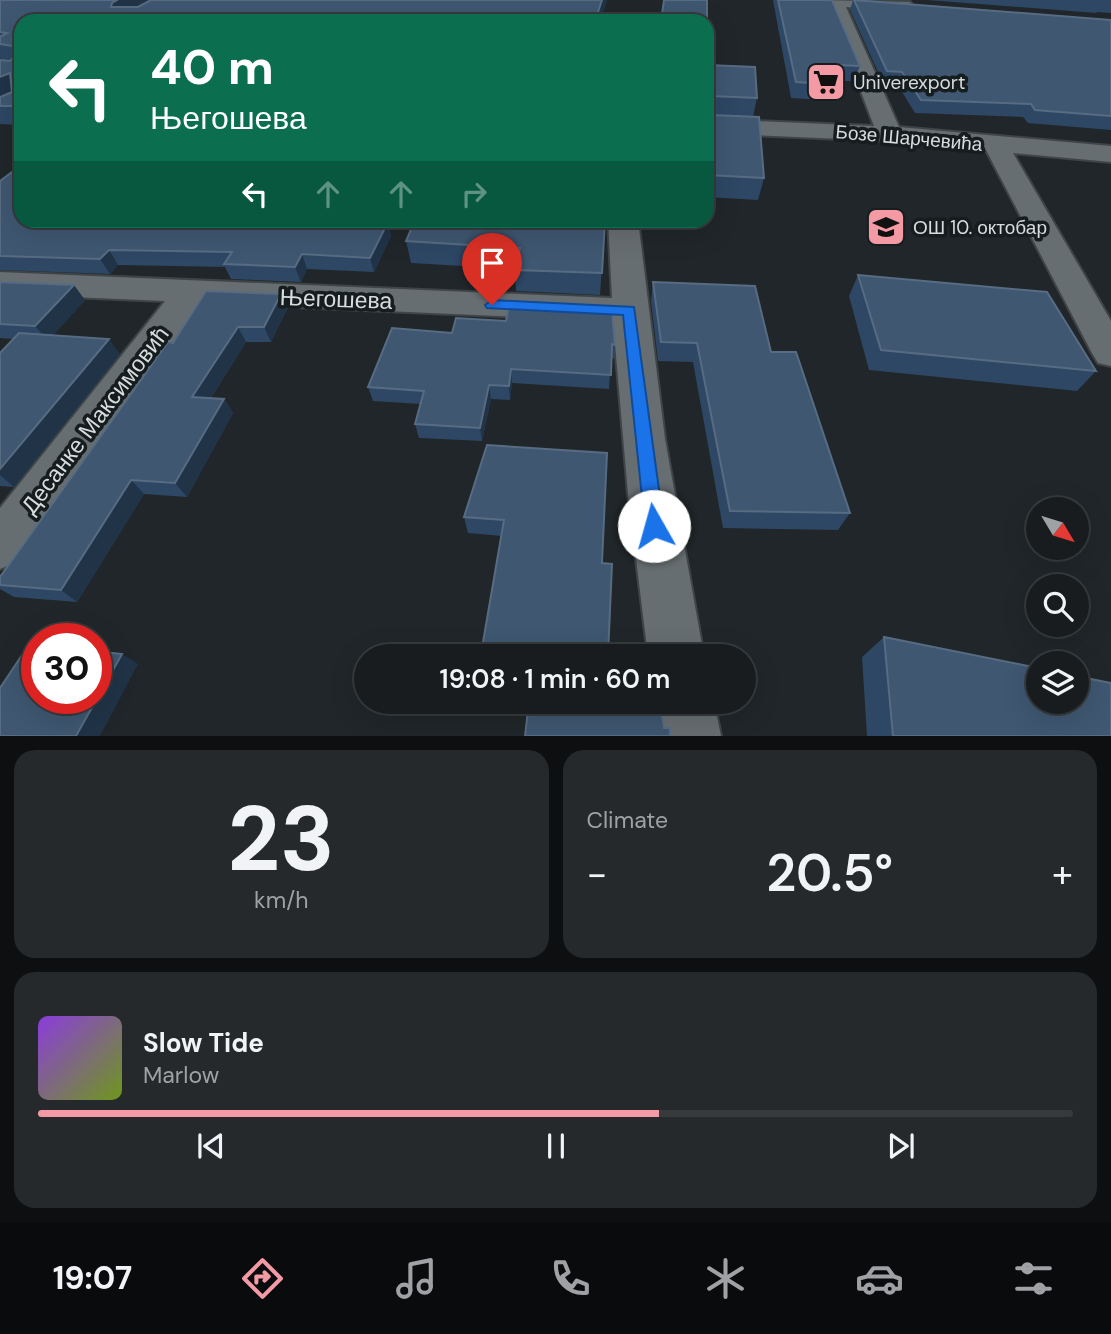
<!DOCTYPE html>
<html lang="en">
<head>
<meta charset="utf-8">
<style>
  :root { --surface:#181c1f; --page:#25292c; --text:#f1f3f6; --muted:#9fa1a4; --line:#363a3d; --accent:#f49aa5 }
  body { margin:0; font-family:"DM Sans",sans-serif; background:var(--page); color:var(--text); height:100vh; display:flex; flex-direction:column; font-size:26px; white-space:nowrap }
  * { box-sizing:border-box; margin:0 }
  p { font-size:23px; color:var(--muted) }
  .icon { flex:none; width:38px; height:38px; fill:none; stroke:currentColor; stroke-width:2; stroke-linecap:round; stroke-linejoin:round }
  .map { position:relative; height:736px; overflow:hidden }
  .details { display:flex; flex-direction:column; gap:14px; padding:14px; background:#0d0f11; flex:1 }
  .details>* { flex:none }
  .guide { position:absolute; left:14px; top:14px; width:700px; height:214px; border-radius:21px; box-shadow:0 7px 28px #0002,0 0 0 2px var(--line); background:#0b6e4f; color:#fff; overflow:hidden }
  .needle { width:46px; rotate:128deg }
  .controls { position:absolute; left:1026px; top:497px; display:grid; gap:14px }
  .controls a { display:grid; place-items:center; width:63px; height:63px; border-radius:50%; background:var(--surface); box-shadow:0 7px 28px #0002,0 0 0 2px var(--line); font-size:35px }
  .speed { position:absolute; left:21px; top:623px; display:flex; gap:14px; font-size:35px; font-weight:700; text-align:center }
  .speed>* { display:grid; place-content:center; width:91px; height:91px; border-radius:50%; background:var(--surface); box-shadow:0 7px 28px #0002,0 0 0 2px var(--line); line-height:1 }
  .speed .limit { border:10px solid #d22; background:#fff; color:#111 }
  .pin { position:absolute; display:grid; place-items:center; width:60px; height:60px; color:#fff; margin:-72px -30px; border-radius:50% 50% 50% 0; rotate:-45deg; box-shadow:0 0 7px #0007 }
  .pin .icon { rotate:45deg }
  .me { position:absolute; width:77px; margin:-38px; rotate:353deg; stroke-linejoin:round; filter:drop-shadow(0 0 5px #0008) }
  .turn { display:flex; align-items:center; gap:24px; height:147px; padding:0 21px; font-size:32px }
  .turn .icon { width:91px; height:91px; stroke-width:2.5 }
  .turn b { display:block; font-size:49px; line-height:60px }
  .lanes { display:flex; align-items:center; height:66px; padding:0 21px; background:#0003; justify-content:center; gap:35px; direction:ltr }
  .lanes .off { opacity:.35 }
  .big { font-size:52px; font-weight:600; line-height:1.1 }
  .details .widget { flex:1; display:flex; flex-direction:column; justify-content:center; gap:10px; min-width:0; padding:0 24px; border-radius:21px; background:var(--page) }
  .details .dial { align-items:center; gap:0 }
  .dial b { font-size:91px; line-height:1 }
  .song { display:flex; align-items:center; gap:21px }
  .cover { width:84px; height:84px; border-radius:10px; background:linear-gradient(135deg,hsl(270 70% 55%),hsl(80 70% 35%)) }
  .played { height:7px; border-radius:4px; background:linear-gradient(90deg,var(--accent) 60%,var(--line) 60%) }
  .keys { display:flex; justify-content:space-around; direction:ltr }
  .heat { display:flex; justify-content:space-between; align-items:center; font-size:38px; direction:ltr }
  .details .tiles { flex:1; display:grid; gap:14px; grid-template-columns:1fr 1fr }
  .widget:last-child { grid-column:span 2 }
  .trip { position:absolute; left:354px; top:644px; width:402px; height:70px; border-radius:35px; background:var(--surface); box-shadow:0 7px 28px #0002,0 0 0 2px var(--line); font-weight:600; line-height:70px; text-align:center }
  .tabs { display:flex; height:112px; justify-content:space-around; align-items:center; background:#0a0b0c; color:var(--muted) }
  .tabs .icon { width:49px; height:49px }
  .tabs .on { color:var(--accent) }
  .tabs b { font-size:32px; color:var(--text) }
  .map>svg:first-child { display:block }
</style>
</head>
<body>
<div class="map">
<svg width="1111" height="736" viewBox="0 0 1111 736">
  <rect width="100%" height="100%" fill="#202629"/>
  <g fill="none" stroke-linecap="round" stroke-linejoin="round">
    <g stroke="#3f4446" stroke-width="4">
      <g id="minor">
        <polygon points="820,0 910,2 913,6 904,11 846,7 899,127 1111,146 1111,162 1013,153 1111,321 1111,366 1098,363 1092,353 986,150 889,141 707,133 707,119 874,126 828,5"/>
        <polygon points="608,220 638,220 665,439 704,656 648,656 628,494 613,321 201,303 17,562 0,569 0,508 165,301 0,294 0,272 612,298"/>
        <polygon points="656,702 714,702 721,736 661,736"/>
      </g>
    </g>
    <use href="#minor" fill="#676e71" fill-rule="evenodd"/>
  </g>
  <g fill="#2d4764">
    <polygon points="0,0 607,0 600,21 21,21 21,125 0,124 0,60 1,60 0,57"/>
    <polygon points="773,0 832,0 860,66 854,81 843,81 844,85 839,101 791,98"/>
    <polygon points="853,0 865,0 1111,20 1111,130 1028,123 1023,117 915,113 897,84 883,83 850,10"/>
    <polygon points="927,0 1111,0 1111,13 1097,12 1096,13"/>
    <polygon points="707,33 707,65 757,98 753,117 764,178 758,200 707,197"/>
    <polygon points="0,181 21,220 333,224 388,222 391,236 374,272 307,269 301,282 231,279 225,267 118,265 110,274 0,270"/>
    <polygon points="605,220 600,295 516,291 515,269 411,263 406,241"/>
    <polygon points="858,275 1096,371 1077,391 869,370 849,296"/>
    <polygon points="0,282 85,300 53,335 120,354 14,487 0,486 0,353 14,339 0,338"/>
    <polygon points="653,282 771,352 850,513 838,530 723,528 693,362 658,361 651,301"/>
    <polygon points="287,309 271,342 246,342 211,398 224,399 233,413 187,497 144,494 77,602 14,597 0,589 0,577 173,343"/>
    <polygon points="615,345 614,359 611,358 609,389 512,383 510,400 491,399 482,441 419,438 415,424 421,404 373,401 368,387"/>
    <polygon points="487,445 602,563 608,656 484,656 482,648 502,536 468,533 464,517"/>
    <polygon points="884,637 1111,736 867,736 862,657"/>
  </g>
  <g fill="#203347">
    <polygon points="117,0 154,0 120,19 111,7 112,3"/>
    <polygon points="602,0 607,0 600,21 595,21"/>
    <polygon points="10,73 21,90 0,100 0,77"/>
    <polygon points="388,222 391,236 374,272 370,258"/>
    <polygon points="109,250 118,265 110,274 100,259"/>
    <polygon points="302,254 307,269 301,282 295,267"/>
    <polygon points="74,285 85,300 48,341 35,326"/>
    <polygon points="281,294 287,309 271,342 264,327"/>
    <polygon points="238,327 246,342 202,412 192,397"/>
    <polygon points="109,339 120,354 14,487 0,475 0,469"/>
    <polygon points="511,369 512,383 510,400 509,386"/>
    <polygon points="489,385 491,399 482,441 480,428"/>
    <polygon points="224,399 233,413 187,497 175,483"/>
    <polygon points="131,480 144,494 77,602 61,590"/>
    <polygon points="122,654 138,664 100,736 76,736"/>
  </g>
  <g fill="#3f5771" stroke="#576c82" stroke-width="2">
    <polygon points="0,0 117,0 112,3 111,7 138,7 151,0 602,0 595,21 21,21 21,106 0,106 0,97 12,92 10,73 0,77 0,60 10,61 13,58 13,46 0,44 0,37 7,33 0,32"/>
    <polygon points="664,0 707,0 707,21 661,21"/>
    <polygon points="778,0 832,0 860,66 837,65 844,85 796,82"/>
    <polygon points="854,0 1111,20 1111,116 1035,110 1031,104 921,100 902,72 887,71"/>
    <polygon points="707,33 707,65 755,67 757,98 711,96 708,99 708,112 711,115 759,117 764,178 707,175"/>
    <polygon points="12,172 21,173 21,220 254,220 333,224 336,220 388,222 370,258 302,254 295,267 224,264 232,252 109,250 100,259 0,256 0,181"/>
    <polygon points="415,220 605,220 602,273 515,270 520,248 406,241"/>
    <polygon points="858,275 1047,292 1096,371 881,350"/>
    <polygon points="0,282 74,285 35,326 0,324"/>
    <polygon points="653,282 755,286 771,352 796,352 850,513 730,511 697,343 661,342"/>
    <polygon points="206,291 281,294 264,327 238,327 192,397 224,399 175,483 131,480 61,590 0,585 0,577 168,342 173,343"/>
    <polygon points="509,305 612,310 615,345 612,344 611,375 511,369 509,386 489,385 480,428 415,424 424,391 368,387 392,328 452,333 456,318 506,321"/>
    <polygon points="19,333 109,339 0,469 0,353"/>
    <polygon points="487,445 607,453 602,563 612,564 608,656 534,656 534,653 482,648 504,520 464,517"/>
    <polygon points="884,637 1038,668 1038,702 1076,702 1076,676 1111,683 1111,736 893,736"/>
    <polygon points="30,643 37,644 37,698 96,698 96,651 122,654 76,736 0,736 0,688"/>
    <polygon points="529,702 606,702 605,709 662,715 664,728 670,728 670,736 525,736"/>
  </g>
  <polygon fill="#1a73e8" stroke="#114b97" stroke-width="2" points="492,300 634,307 664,526 661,532 654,535 648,532 645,526 623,315 487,308 485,305"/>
  <defs>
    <g id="supermarket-square" transform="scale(2.0125)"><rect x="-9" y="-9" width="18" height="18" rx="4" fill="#f49aa5" stroke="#161d1f"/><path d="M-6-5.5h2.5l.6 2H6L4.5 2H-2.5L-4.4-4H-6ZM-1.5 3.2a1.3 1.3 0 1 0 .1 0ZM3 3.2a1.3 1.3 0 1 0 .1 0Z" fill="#111"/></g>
    <g id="school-square" transform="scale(2.0125)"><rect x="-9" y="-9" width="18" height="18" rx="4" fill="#f49aa5" stroke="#161d1f"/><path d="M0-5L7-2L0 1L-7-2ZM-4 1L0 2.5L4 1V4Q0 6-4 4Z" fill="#111"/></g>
  </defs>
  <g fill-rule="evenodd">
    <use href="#supermarket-square" x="826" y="82"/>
    <use href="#school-square" x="886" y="227"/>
  </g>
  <g text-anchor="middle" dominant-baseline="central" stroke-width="7" stroke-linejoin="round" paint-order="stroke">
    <g font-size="19" fill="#d7dcdd" stroke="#161d1f" text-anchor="start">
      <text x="853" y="82">Univerexport</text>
      <text x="913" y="227">ОШ 10. октобар</text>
    </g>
    <g font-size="19" fill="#d7dcdd" stroke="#161d1f">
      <text transform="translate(909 138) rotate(5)">Бозе Шарчевића</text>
    </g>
    <g font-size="23" fill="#d7dcdd" stroke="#161d1f">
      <text transform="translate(336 299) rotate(2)">Његошева</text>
      <text transform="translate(95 420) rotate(-53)">Десанке Максимовић</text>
    </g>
  </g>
</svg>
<div class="controls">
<a><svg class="needle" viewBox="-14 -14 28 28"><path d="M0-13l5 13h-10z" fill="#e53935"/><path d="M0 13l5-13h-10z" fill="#9fa1a4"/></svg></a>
<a><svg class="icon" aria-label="search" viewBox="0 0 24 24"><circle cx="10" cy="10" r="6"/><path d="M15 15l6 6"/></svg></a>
<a><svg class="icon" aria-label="layers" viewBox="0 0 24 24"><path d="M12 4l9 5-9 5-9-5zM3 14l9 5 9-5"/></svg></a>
</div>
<div class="speed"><div class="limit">30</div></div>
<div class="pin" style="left:492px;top:305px;background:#d93025"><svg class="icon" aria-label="arrive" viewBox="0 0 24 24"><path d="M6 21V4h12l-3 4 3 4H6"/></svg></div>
<svg class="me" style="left:654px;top:526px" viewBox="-20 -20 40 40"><circle r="19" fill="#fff"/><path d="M0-13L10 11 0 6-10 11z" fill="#1a73e8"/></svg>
<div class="trip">19:08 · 1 min · 60 m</div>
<div class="guide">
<div class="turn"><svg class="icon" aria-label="left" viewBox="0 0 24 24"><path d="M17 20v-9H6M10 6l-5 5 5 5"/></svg><div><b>40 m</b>Његошева</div></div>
<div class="lanes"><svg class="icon" aria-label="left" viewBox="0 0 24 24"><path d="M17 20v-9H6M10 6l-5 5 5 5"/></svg><svg class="icon off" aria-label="ahead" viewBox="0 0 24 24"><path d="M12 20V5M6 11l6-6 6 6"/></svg><svg class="icon off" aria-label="ahead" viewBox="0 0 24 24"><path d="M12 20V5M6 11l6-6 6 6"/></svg><svg class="icon off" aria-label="right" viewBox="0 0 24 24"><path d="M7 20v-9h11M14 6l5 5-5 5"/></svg></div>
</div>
</div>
<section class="details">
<div class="tiles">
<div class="widget dial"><b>23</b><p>km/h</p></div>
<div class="widget"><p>Climate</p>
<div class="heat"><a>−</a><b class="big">20.5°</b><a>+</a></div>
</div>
<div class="widget">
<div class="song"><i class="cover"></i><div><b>Slow Tide</b><p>Marlow</p></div></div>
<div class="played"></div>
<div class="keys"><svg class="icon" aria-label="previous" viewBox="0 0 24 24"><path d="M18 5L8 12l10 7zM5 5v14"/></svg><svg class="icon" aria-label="pause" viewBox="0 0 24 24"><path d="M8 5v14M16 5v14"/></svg><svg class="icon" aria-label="next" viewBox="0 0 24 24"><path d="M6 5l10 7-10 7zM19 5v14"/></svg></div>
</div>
</div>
</section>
<nav class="tabs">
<b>19:07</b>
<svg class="icon on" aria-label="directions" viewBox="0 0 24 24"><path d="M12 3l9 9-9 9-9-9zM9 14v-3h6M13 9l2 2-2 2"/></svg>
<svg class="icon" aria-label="music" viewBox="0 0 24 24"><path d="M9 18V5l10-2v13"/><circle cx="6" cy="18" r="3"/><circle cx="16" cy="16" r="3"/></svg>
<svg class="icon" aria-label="phone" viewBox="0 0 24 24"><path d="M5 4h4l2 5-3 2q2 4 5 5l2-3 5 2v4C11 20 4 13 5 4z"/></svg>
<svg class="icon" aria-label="climate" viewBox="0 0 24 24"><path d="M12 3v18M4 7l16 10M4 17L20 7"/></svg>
<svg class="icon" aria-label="car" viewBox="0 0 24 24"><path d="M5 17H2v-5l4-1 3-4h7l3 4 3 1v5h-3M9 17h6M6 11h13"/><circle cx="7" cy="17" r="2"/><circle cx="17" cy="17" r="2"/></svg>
<svg class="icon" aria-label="filters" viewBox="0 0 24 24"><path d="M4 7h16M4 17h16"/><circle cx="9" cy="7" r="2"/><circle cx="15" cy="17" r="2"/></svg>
</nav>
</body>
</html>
